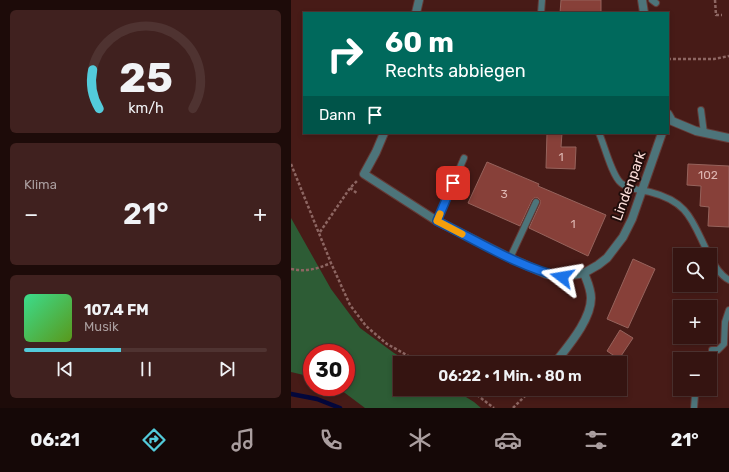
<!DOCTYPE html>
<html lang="de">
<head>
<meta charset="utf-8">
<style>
  :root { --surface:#351411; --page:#40211f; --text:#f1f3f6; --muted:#aa9e9f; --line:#4f3331; --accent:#53cbdb }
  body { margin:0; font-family:Rubik,sans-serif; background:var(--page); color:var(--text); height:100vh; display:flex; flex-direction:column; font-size:15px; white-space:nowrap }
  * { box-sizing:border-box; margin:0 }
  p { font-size:13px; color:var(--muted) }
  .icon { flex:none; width:22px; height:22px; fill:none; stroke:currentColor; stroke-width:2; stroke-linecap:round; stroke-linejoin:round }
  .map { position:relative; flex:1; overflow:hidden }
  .details { display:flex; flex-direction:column; gap:10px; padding:10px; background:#1d0b09; width:291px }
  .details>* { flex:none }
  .banner { position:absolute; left:12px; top:12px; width:366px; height:122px; border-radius:0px; box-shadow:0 2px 6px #0003,0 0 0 1px var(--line); background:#00695c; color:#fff; overflow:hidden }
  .controls { position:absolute; left:382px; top:248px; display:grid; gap:8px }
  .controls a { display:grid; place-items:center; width:44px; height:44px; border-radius:0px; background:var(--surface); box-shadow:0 2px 6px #0003,0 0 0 1px var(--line); font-size:20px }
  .speed { position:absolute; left:12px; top:344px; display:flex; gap:8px; font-size:20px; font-weight:700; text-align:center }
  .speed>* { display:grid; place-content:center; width:52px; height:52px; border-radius:50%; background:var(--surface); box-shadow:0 2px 6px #0003,0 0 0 1px var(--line); line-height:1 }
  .speed .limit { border:6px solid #d22; background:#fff; color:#111 }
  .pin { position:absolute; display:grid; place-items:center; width:34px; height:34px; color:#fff; margin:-17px; border-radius:8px; box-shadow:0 2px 6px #0006 }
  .me { position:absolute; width:44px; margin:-22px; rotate:284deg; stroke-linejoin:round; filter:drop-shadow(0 0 3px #0008) }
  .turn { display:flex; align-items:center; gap:14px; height:84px; padding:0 16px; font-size:18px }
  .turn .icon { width:52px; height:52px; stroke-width:2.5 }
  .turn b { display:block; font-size:28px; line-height:34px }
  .then { display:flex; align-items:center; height:38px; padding:0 16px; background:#0003; gap:8px; font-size:15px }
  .big { font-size:30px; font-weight:600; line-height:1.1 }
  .details .widget { flex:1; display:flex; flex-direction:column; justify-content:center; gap:6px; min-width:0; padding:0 14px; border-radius:6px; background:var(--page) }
  .details .dial { align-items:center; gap:0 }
  .dial svg { height:104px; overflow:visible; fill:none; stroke:var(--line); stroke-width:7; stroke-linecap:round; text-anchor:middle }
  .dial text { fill:var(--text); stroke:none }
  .song { display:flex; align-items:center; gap:12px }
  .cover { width:48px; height:48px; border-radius:6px; background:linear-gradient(135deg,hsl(150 70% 55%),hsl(90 70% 35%)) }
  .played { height:4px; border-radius:2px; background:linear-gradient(90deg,var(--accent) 40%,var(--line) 40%) }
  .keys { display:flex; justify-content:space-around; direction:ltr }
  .heat { display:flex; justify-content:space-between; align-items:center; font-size:22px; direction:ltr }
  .trip { position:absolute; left:102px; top:356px; width:234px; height:40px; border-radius:0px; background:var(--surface); box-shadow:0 2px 6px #0003,0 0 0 1px var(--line); font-weight:600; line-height:40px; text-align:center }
  .dock { display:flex; height:64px; justify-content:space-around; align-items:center; background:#150807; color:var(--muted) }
  .dock .icon { width:28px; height:28px }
  .dock .current { color:var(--accent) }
  .dock b { font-size:18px; color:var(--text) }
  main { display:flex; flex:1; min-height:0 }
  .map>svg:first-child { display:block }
</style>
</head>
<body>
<main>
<section class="details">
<div class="widget dial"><svg viewBox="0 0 100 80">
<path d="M14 69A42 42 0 1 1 86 69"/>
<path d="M14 69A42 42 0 0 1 9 39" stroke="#53cbdb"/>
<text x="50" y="56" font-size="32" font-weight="700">25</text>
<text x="50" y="72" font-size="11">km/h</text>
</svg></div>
<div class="widget"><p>Klima</p>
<div class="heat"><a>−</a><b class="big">21°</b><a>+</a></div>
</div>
<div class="widget">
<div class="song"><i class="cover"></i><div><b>107.4 FM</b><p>Musik</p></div></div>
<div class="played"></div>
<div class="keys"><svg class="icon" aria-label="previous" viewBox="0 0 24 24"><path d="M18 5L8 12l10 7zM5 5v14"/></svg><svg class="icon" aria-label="pause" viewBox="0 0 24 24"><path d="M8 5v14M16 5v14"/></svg><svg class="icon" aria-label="next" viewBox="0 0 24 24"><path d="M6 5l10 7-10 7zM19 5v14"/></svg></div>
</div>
</section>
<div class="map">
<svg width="438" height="408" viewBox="0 0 438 408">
  <rect width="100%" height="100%" fill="#471b17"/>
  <polygon fill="#2d5c35" points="0,218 40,289 69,328 103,353 120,363 109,363 109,389 162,389 183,402 190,408 74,408 46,387 55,387 55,353 21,353 21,377 0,372"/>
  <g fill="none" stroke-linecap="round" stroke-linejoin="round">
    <polyline stroke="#03073b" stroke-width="4.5" points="0,394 26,399 49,408"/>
  </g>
  <g fill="#874039" stroke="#96635c">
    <polygon points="270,0 310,0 310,13 269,13"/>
    <polygon points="256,133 271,133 270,147 285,147 284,169 255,168"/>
    <polygon points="196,162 248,184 247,186 315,215 297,256 238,228 249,204 249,200 247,198 243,198 241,200 229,226 177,203"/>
    <polygon points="397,164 438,166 438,227 417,226 418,207 409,206 410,186 396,185"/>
    <polygon points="342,259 364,269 337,328 316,319"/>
    <polygon points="329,330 342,338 328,359 316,351"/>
  </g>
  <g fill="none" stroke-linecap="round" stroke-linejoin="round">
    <g stroke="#643a36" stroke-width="8">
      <g id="lane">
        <polyline points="361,0 365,3"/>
        <polyline points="250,13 251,0"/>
        <polyline points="410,110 413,133"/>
        <path d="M308,133C313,144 321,176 330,183C337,189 349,190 359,192C399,202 401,222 418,255"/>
        <polyline points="146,221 173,158"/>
        <path d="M419,257C424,266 429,275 438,280"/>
        <polyline points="219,258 245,202"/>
        <polyline points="419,385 422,385 421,350 427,350 433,344 434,322 438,310"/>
        <polyline points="403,408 404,395 407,389"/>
      </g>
    </g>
    <g stroke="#643a36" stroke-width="10">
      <g id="street">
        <polyline points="351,0 353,13"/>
        <polyline points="125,13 128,0"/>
        <polyline points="377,114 381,121 405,131 438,138"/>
        <polyline points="93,133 85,152 73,174 146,221 219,258 255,274 271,277 293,273 307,265 316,258 332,237 341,219 371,133"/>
        <path d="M264,363C277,346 300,320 300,298C300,289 296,281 293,273"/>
      </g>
    </g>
    <g stroke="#8d6662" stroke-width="2.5" stroke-dasharray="3 2" stroke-linecap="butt">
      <polyline points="424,0 425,15 431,15"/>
      <polyline points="377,59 423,59 438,56"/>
      <polyline points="0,164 40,263 59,305 75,326 96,344 130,363"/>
      <polyline points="59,188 67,194"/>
      <polyline points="29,232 59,188 66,181"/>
      <path d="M0,269C15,272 26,269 40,263"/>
      <polyline points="178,389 203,408"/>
      <polyline points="222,408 241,389"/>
    </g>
    <use href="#lane" stroke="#4d747a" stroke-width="6"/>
    <use href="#street" stroke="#4d747a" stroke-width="8"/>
  </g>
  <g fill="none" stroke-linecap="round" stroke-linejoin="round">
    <g stroke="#114b97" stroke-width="10">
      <path id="route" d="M162,183L146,221C185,240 229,268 271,277"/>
    </g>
    <use href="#route" stroke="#1a73e8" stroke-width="7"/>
    <polyline stroke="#f59e0b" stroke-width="7" points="149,214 146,221 171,234"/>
  </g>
  <g text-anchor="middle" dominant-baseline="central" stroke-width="4" stroke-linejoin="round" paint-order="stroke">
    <g font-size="12" fill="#deb6b1">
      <text x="270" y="157">1</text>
      <text x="417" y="175">102</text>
      <text x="213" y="194">3</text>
      <text x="282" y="224">1</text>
    </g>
    <g font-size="14" fill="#fbddd9" stroke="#200d0b">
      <text transform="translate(338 186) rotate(-70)">Lindenpark</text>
    </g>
  </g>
</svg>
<div class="controls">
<a><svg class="icon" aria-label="search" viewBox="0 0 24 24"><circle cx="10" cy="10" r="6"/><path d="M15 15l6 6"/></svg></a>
<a>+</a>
<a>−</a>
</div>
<div class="speed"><div class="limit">30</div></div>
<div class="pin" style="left:162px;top:183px;background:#d93025"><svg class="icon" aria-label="arrive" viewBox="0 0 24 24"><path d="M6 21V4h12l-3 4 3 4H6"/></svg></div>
<svg class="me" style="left:271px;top:277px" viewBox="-20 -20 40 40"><path d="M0-17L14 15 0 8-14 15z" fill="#1a73e8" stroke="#fff" stroke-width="4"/></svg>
<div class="trip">06:22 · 1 Min. · 80 m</div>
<div class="banner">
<div class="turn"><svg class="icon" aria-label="right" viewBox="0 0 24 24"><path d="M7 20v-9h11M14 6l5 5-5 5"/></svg><div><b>60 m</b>Rechts abbiegen</div></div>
<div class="then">Dann<svg class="icon" aria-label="arrive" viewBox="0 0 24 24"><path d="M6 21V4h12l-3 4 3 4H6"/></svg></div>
</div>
</div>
</main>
<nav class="dock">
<b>06:21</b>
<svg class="icon current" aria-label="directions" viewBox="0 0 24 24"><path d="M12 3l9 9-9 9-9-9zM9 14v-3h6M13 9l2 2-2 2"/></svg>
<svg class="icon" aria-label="music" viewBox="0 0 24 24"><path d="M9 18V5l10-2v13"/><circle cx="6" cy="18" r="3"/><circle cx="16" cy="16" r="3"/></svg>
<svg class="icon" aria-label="phone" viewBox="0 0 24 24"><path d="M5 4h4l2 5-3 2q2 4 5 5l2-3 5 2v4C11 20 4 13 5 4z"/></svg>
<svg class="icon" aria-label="climate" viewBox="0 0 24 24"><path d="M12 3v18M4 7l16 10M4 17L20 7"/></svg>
<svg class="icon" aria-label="car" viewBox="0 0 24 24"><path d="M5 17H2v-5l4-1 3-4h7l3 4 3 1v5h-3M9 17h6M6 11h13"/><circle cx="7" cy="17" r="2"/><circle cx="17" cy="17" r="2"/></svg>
<svg class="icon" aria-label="filters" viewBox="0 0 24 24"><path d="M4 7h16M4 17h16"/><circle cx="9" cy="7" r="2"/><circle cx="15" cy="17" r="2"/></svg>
<b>21°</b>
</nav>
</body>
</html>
